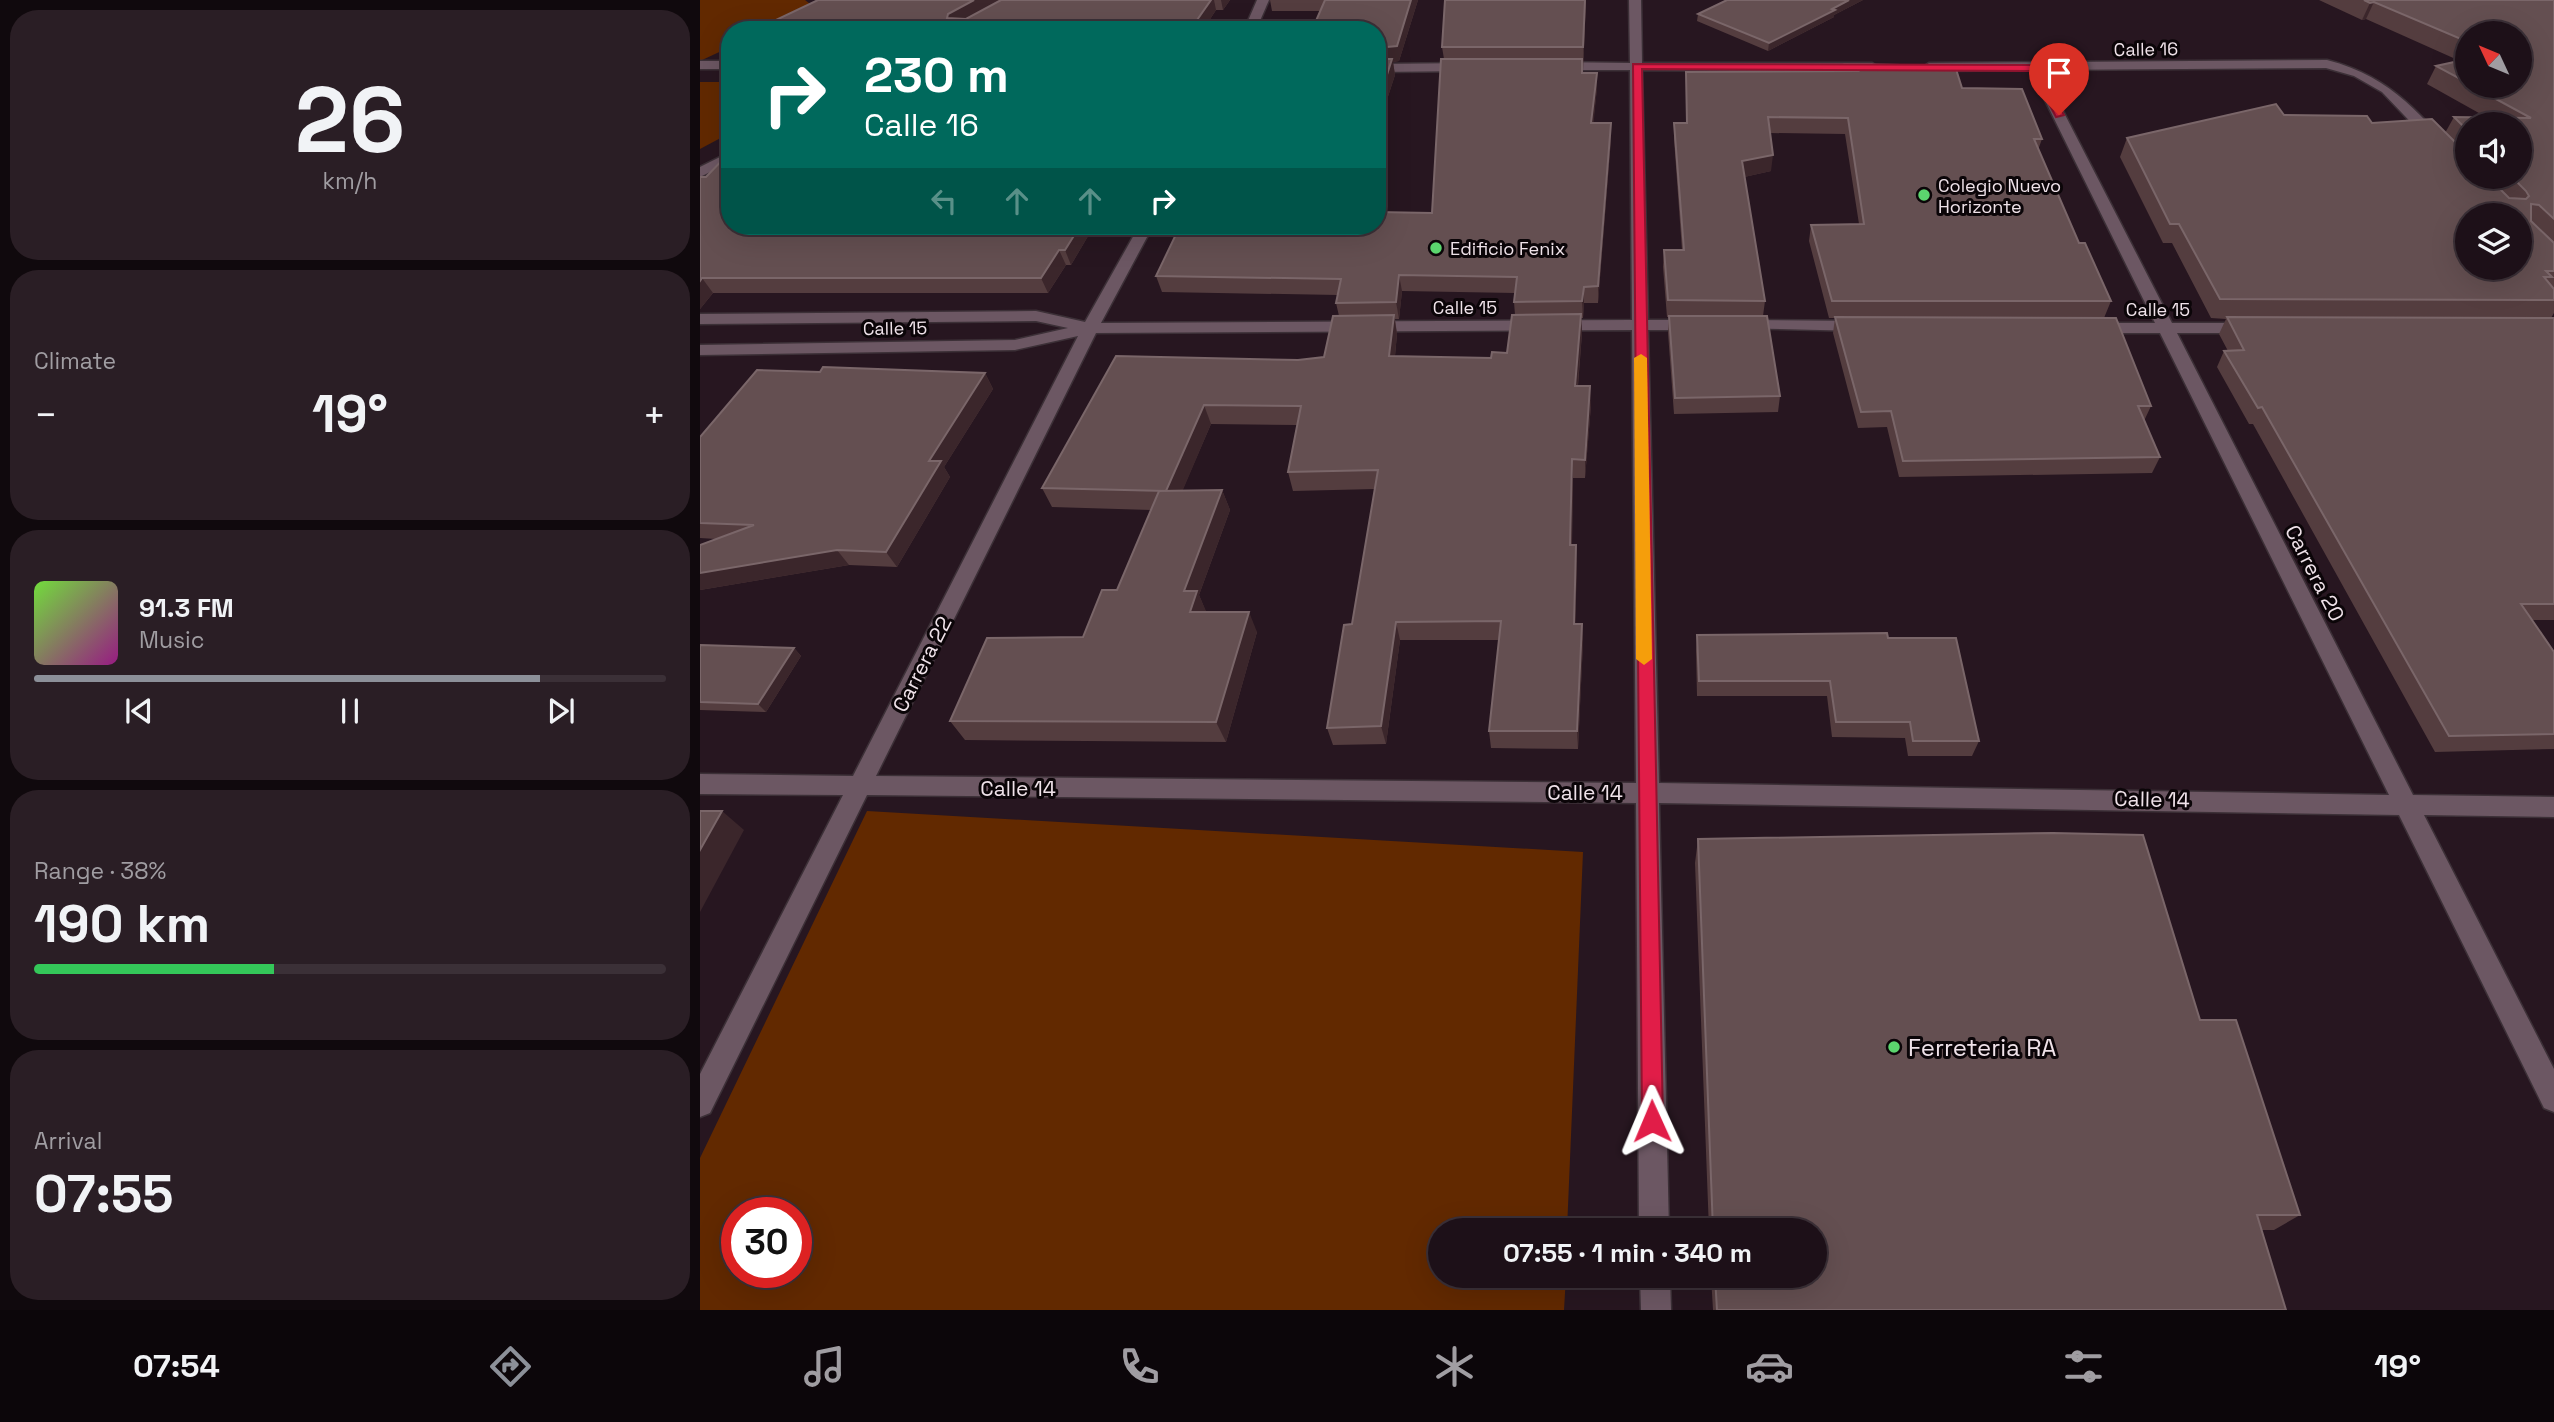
<!DOCTYPE html>
<html lang="en">
<head>
<meta charset="utf-8">
<style>
  :root { --surface:#1d1018; --page:#2a1e25; --text:#f1f3f6; --muted:#a09da2; --line:#3b3037; --accent:#8c9099 }
  body { margin:0; font-family:"Space Grotesk",sans-serif; background:var(--page); color:var(--text); height:100vh; display:flex; flex-direction:column; font-size:26px; white-space:nowrap }
  * { box-sizing:border-box; margin:0 }
  p { font-size:23px; color:var(--muted) }
  .icon { flex:none; width:38px; height:38px; fill:none; stroke:currentColor; stroke-width:2; stroke-linecap:round; stroke-linejoin:round }
  .map { position:relative; flex:1; overflow:hidden }
  .drawer { display:flex; flex-direction:column; gap:10px; padding:10px; background:#10090d; width:700px }
  .drawer>* { flex:none }
  .banner { position:absolute; left:21px; top:21px; width:665px; height:214px; border-radius:28px; box-shadow:0 7px 28px #0002,0 0 0 2px var(--line); background:#00695c; color:#fff; overflow:hidden }
  .needle { width:46px; rotate:314deg }
  .controls { position:absolute; left:1755px; top:21px; display:grid; gap:14px }
  .controls a { display:grid; place-items:center; width:77px; height:77px; border-radius:50%; background:var(--surface); box-shadow:0 7px 28px #0002,0 0 0 2px var(--line); font-size:35px }
  .speed { position:absolute; left:21px; top:1197px; display:flex; gap:14px; font-size:35px; font-weight:700; text-align:center }
  .speed>* { display:grid; place-content:center; width:91px; height:91px; border-radius:50%; background:var(--surface); box-shadow:0 7px 28px #0002,0 0 0 2px var(--line); line-height:1 }
  .speed .limit { border:10px solid #d22; background:#fff; color:#111 }
  .pin { position:absolute; display:grid; place-items:center; width:60px; height:60px; color:#fff; margin:-72px -30px; border-radius:50% 50% 50% 0; rotate:-45deg; box-shadow:0 0 7px #0007 }
  .pin .icon { rotate:45deg }
  .me { position:absolute; width:77px; margin:-38px; rotate:359deg; stroke-linejoin:round; filter:drop-shadow(0 0 5px #0008) }
  .turn { display:flex; align-items:center; gap:24px; height:147px; padding:0 28px; font-size:32px }
  .turn .icon { width:91px; height:91px; stroke-width:2.5 }
  .turn b { display:block; font-size:49px; line-height:60px }
  .lanes { display:flex; align-items:center; height:66px; padding:0 28px; background:#0003; justify-content:center; gap:35px; direction:ltr }
  .lanes .off { opacity:.35 }
  .big { font-size:52px; font-weight:700; line-height:1.1 }
  .drawer .widget { flex:1; display:flex; flex-direction:column; justify-content:center; gap:10px; min-width:0; padding:0 24px; border-radius:28px; background:var(--page) }
  .drawer .dial { align-items:center; gap:0 }
  .dial b { font-size:91px; line-height:1 }
  .song { display:flex; align-items:center; gap:21px }
  .cover { width:84px; height:84px; border-radius:10px; background:linear-gradient(135deg,hsl(100 70% 55%),hsl(310 70% 35%)) }
  .played { height:7px; border-radius:4px; background:linear-gradient(90deg,var(--accent) 80%,var(--line) 80%) }
  .keys { display:flex; justify-content:space-around; direction:ltr }
  .heat { display:flex; justify-content:space-between; align-items:center; font-size:38px; direction:ltr }
  .charge { height:10px; border-radius:5px; background:linear-gradient(90deg,#34c759 38%,var(--line) 0) }
  .trip { position:absolute; left:728px; top:1218px; width:399px; height:70px; border-radius:35px; background:var(--surface); box-shadow:0 7px 28px #0002,0 0 0 2px var(--line); font-weight:700; line-height:70px; text-align:center }
  .tab-bar { display:flex; height:112px; justify-content:space-around; align-items:center; background:#0c060a; color:var(--muted) }
  .tab-bar .icon { width:49px; height:49px }
  .tab-bar .on { color:var(--accent) }
  .tab-bar b { font-size:32px; color:var(--text) }
  main { display:flex; flex:1; min-height:0 }
  .map>svg:first-child { display:block }
</style>
</head>
<body>
<main>
<section class="drawer">
<div class="widget dial"><b>26</b><p>km/h</p></div>
<div class="widget"><p>Climate</p>
<div class="heat"><a>−</a><b class="big">19°</b><a>+</a></div>
</div>
<div class="widget">
<div class="song"><i class="cover"></i><div><b>91.3 FM</b><p>Music</p></div></div>
<div class="played"></div>
<div class="keys"><svg class="icon" aria-label="previous" viewBox="0 0 24 24"><path d="M18 5L8 12l10 7zM5 5v14"/></svg><svg class="icon" aria-label="pause" viewBox="0 0 24 24"><path d="M8 5v14M16 5v14"/></svg><svg class="icon" aria-label="next" viewBox="0 0 24 24"><path d="M6 5l10 7-10 7zM19 5v14"/></svg></div>
</div>
<div class="widget"><p>Range · 38%</p><b class="big">190 km</b><div class="charge"></div></div>
<div class="widget"><p>Arrival</p><b class="big">07:55</b></div>
</section>
<div class="map">
<svg width="1854" height="1310" viewBox="0 0 1854 1310">
  <rect width="100%" height="100%" fill="#271620"/>
  <g fill="#622900" fill-rule="evenodd">
    <polygon points="0,0 105,0 114,7 66,30 30,30 30,47 0,61"/>
    <polygon points="0,82 30,82 30,133 0,149"/>
    <path d="M167,811L883,852L867,1230H740V1276H866L864,1310H0V1158ZM37,1213H96V1272H37Z"/>
  </g>
  <g fill="none" stroke-linecap="round" stroke-linejoin="round">
    <g stroke="#3c3037" stroke-width="3">
      <g id="minor">
        <polygon points="557,0 569,0 556,30 544,30"/>
        <path d="M929,0H941L942,63H1172L1178,67L1172,71L942,70L948,320H997L1005,325L997,330H948L959,783L1689,795L1460,333H1393L1385,328L1393,323H1455L1330,70L1229,71L1223,67L1229,63L1627,60C1696,78 1720,117 1768,165V177H1773H1763L1682,92L1654,76L1626,68L1342,70L1472,323H1550L1558,328L1550,333H1477L1713,795L1854,797V817L1724,815L1854,1069V1112L1844,1108L1699,815L959,803L969,1230H939L936,803L167,795L10,1113L0,1117V1074L143,795L0,794V774L153,776L378,336L315,350L0,355V345L315,340L368,328L336,321L0,324V314L336,311L385,322L439,226H453L401,323L932,320L930,70H854L848,66L854,62L930,63ZM932,330L936,783L176,776L396,333Z"/>
        <rect x="0" y="61" width="30" height="8"/>
        <polygon points="677,64 770,63 776,67 770,71 677,72"/>
        <polygon points="30,152 30,162 0,177 0,167"/>
        <polygon points="1040,320 1161,321 1169,326 1161,331 1034,328 1034,322"/>
        <polygon points="940,1276 970,1276 971,1310 941,1310"/>
      </g>
    </g>
    <use href="#minor" fill="#6c5763" fill-rule="evenodd"/>
  </g>
  <g fill="#543d3f" fill-rule="evenodd">
    <polygon points="118,0 530,0 523,10 516,10 503,30 55,30"/>
    <polygon points="570,0 718,0 699,61 693,62 695,75 677,130 677,30 620,11 572,11"/>
    <path d="M886,0L883,73L897,88L893,123H911V139L898,303H884L883,318H881L882,333L878,386L891,405L885,478H873L872,545L877,563L875,624H882L883,642L878,749L791,748L789,731L799,640H700L686,744L633,745L627,728L652,624L675,489L593,491L588,472L597,425L511,424L482,491L522,490L530,510L499,595L506,612L557,632L526,742L265,740L250,721L383,637L417,590L451,510L352,507L342,488L416,356L598,360L624,357L639,316L636,303L638,295L462,292L456,276L732,213L744,59L742,47ZM702,291L815,293L814,302L815,315L807,353L791,358L695,356L697,334L695,319H699Z"/>
    <polygon points="1027,0 1163,0 1134,15 1134,17 1068,51 997,21 998,14"/>
    <path d="M1619,0H1854V313L1851,318H1854V620H1832L1854,652V749L1735,752L1553,424H1549L1517,367L1524,351H1528L1519,334L1526,319L1511,318L1472,243H1463L1420,157L1427,138L1584,115L1672,123L1745,133L1754,117H1786L1727,84L1736,66L1760,61L1666,19L1662,20ZM1768,33H1820V86H1768ZM1768,124L1820,177H1768Z"/>
    <polygon points="1146,64 1262,88 1342,139 1338,150 1379,243 1411,301 1404,318 1451,406 1444,421 1460,457 1452,473 1199,477 1187,427 1158,428 1133,333 1135,318 1129,318 1109,241 1111,225 1159,224 1145,134 1070,133 1071,171 1044,177 1065,301 1063,316 1080,396 1078,412 974,414 968,333 969,317 967,317 963,267 964,250 982,250 974,139 974,123 986,123 986,72 1145,71"/>
    <polygon points="0,177 6,177 394,226 371,265 366,265 348,293 13,293 0,309"/>
    <polygon points="120,372 285,373 293,389 244,467 250,477 197,567 149,565 0,590 0,545 16,539 0,538 0,437"/>
    <polygon points="997,635 1188,638 1279,741 1272,756 1208,756 1205,738 1132,737 1127,696 997,696 996,651"/>
    <polygon points="0,645 94,648 101,656 66,712 0,710"/>
    <polygon points="998,839 1500,1020 1600,1215 1574,1230 1562,1230 1586,1310 1013,1310 1011,1276 1115,1276 1115,1230 1009,1230 995,863"/>
  </g>
  <g fill="#3b262b">
    <polygon points="274,0 304,0 254,28 247,18 248,14"/>
    <polygon points="511,0 514,0 516,10 503,30 490,30"/>
    <polygon points="521,0 530,0 523,10"/>
    <polygon points="711,0 718,0 699,61 693,62 695,75 677,130 677,48"/>
    <polygon points="885,0 886,0 883,61 883,47"/>
    <polygon points="1149,0 1163,0 1134,15 1134,17 1068,51 1069,43"/>
    <polygon points="1674,2 1666,19 1662,20 1670,3"/>
    <polygon points="897,73 897,88 892,139 891,123"/>
    <polygon points="911,123 911,139 898,303 898,286"/>
    <polygon points="1073,155 1071,171 1040,178 1042,161"/>
    <polygon points="380,226 394,226 371,265 365,250"/>
    <polygon points="359,250 366,265 348,293 341,278"/>
    <polygon points="699,275 702,291 699,319 696,302"/>
    <polygon points="2,278 13,293 0,309 0,281"/>
    <polygon points="884,287 884,303 883,318 882,301"/>
    <polygon points="881,314 882,333 876,404 875,386"/>
    <polygon points="694,315 697,334 693,375 689,356"/>
    <polygon points="285,373 293,389 244,467 250,477 197,567 186,552 229,461"/>
    <polygon points="890,386 891,405 885,478 885,460"/>
    <polygon points="504,405 511,424 474,511 466,492"/>
    <polygon points="872,459 873,478 871,563 870,545"/>
    <polygon points="522,490 530,510 499,595 506,611 499,632 490,612 484,591"/>
    <polygon points="876,545 877,563 875,642 874,624"/>
    <polygon points="137,550 149,565 0,590 0,573"/>
    <polygon points="549,612 557,632 526,742 516,722"/>
    <polygon points="696,622 700,640 686,744 681,726"/>
    <polygon points="882,624 883,642 878,749 877,731"/>
    <polygon points="94,648 101,656 66,712 58,704"/>
    <polygon points="22,811 44,830 0,912 0,850"/>
  </g>
  <g fill="#644f51" stroke="#7a6669" stroke-width="2" fill-rule="evenodd">
    <polygon points="118,0 274,0 248,14 247,18 266,19 301,0 511,0 490,30 55,30"/>
    <polygon points="625,0 711,0 697,46 677,48 677,30 612,30"/>
    <polygon points="745,0 885,0 883,47 742,47"/>
    <polygon points="1027,0 1149,0 1132,9 1135,10 1069,43 998,14"/>
    <path d="M1664,0H1854V219L1839,205L1831,204V221L1854,243V271H1846L1852,277H1844L1854,289V300L1520,299L1479,224H1470L1427,138L1576,104L1584,115L1667,116L1672,123L1732,119L1768,155V177H1788L1809,198L1826,199L1829,196L1826,191L1812,177H1820V124H1768V131L1754,117L1831,118L1772,86H1820V33H1768V42L1674,2L1670,3ZM1768,215H1820V268H1768Z"/>
    <polygon points="677,59 692,59 677,106"/>
    <polygon points="741,59 882,59 882,73 897,73 891,123 911,123 898,286 884,287 882,301 814,302 817,277 699,275 696,302 636,303 641,279 456,276 480,226 677,226 677,212 732,213"/>
    <polygon points="1768,59 1768,83 1736,66"/>
    <polygon points="1146,64 1255,66 1262,88 1322,89 1342,139 1334,139 1379,243 1385,243 1411,301 1132,301 1111,225 1164,224 1148,118 1068,117 1073,155 1042,161 1065,301 968,300 964,250 984,250 974,123 987,123 986,72 1157,71"/>
    <polygon points="30,152 30,226 380,226 365,250 359,250 341,278 2,278 0,281 0,177 6,177"/>
    <polygon points="881,314 875,386 890,386 885,460 872,459 870,545 876,545 874,624 882,624 877,731 789,731 801,621 696,622 681,726 627,728 644,625 652,624 678,470 588,472 601,406 504,405 466,491 342,488 416,356 598,360 624,357 633,316 694,315 689,356 791,358 792,352 807,353 812,315"/>
    <polygon points="969,316 1067,316 1080,396 975,398"/>
    <polygon points="1135,317 1416,318 1451,406 1438,406 1460,457 1203,461 1191,411 1161,412"/>
    <polygon points="1527,317 1854,318 1854,604 1821,604 1854,652 1854,734 1749,736 1562,407 1558,408 1524,351 1544,350"/>
    <polygon points="123,367 285,373 229,461 241,461 186,552 137,550 0,573 0,545 54,525 0,523 0,437 57,370 120,372"/>
    <polygon points="522,490 484,591 497,591 490,612 549,612 516,722 250,721 287,638 383,637 402,590 417,590 459,491"/>
    <polygon points="1187,633 1188,638 1256,638 1279,741 1213,741 1210,722 1136,722 1130,681 999,681 997,635"/>
    <polygon points="0,645 94,648 58,704 0,702"/>
    <polygon points="0,811 22,811 0,850"/>
    <polygon points="1353,833 1443,835 1500,1020 1536,1020 1600,1215 1557,1215 1586,1310 1017,1310 1015,1276 1115,1276 1115,1230 1013,1230 998,839"/>
  </g>
  <polygon fill="#e11d48" stroke="#92132f" stroke-width="2" points="933,64 1335,65 1340,68 1364,115 1356,117 1332,71 942,69 963,1121 960,1128 952,1131 945,1128 942,1121"/>
  <polygon fill="#f59e0b" points="941,354 947,358 952,659 944,665 936,659 934,358"/>
  <g fill="#5bd56e" stroke="#0b0508" stroke-width="2.5">
    <circle cx="1224" cy="195" r="7"/>
    <circle cx="736" cy="248" r="7"/>
    <circle cx="1194" cy="1047" r="7"/>
  </g>
  <g text-anchor="middle" dominant-baseline="central" stroke-width="6" stroke-linejoin="round" paint-order="stroke">
    <g font-size="18" fill="#efe2e9" stroke="#0b0508">
      <text transform="translate(1446 49) rotate(-1)">Calle 16</text>
      <text x="765" y="307">Calle 15</text>
      <text x="1458" y="309">Calle 15</text>
      <text transform="translate(195 328) rotate(-1)">Calle 15</text>
    </g>
    <g font-size="18" fill="#efe2e9" stroke="#0b0508" text-anchor="start">
      <text x="1238" y="185">Colegio Nuevo<tspan x="1238" dy="21">Horizonte</tspan></text>
      <text x="750" y="248">Edificio Fenix</text>
    </g>
    <g font-size="21" fill="#efe2e9" stroke="#0b0508">
      <text transform="translate(1615 573) rotate(63)">Carrera 20</text>
      <text transform="translate(222 664) rotate(-63)">Carrera 22</text>
      <text x="318" y="788">Calle 14</text>
      <text x="885" y="792">Calle 14</text>
      <text transform="translate(1452 799) rotate(1)">Calle 14</text>
    </g>
    <g font-size="24" fill="#efe2e9" stroke="#0b0508" text-anchor="start">
      <text x="1208" y="1047">Ferreteria RA</text>
    </g>
  </g>
</svg>
<div class="controls">
<a><svg class="needle" viewBox="-14 -14 28 28"><path d="M0-13l5 13h-10z" fill="#e53935"/><path d="M0 13l5-13h-10z" fill="#a09da2"/></svg></a>
<a><svg class="icon" aria-label="sound" viewBox="0 0 24 24"><path d="M4 9h4l5-4v14l-5-4H4zM17 9q2 3 0 6"/></svg></a>
<a><svg class="icon" aria-label="layers" viewBox="0 0 24 24"><path d="M12 4l9 5-9 5-9-5zM3 14l9 5 9-5"/></svg></a>
</div>
<div class="speed"><div class="limit">30</div></div>
<div class="pin" style="left:1359px;top:115px;background:#d93025"><svg class="icon" aria-label="arrive" viewBox="0 0 24 24"><path d="M6 21V4h12l-3 4 3 4H6"/></svg></div>
<svg class="me" style="left:952px;top:1121px" viewBox="-20 -20 40 40"><path d="M0-17L14 15 0 8-14 15z" fill="#e11d48" stroke="#fff" stroke-width="4"/></svg>
<div class="trip">07:55 · 1 min · 340 m</div>
<div class="banner">
<div class="turn"><svg class="icon" aria-label="right" viewBox="0 0 24 24"><path d="M7 20v-9h11M14 6l5 5-5 5"/></svg><div><b>230 m</b>Calle 16</div></div>
<div class="lanes"><svg class="icon off" aria-label="left" viewBox="0 0 24 24"><path d="M17 20v-9H6M10 6l-5 5 5 5"/></svg><svg class="icon off" aria-label="ahead" viewBox="0 0 24 24"><path d="M12 20V5M6 11l6-6 6 6"/></svg><svg class="icon off" aria-label="ahead" viewBox="0 0 24 24"><path d="M12 20V5M6 11l6-6 6 6"/></svg><svg class="icon" aria-label="right" viewBox="0 0 24 24"><path d="M7 20v-9h11M14 6l5 5-5 5"/></svg></div>
</div>
</div>
</main>
<nav class="tab-bar">
<b>07:54</b>
<svg class="icon on" aria-label="directions" viewBox="0 0 24 24"><path d="M12 3l9 9-9 9-9-9zM9 14v-3h6M13 9l2 2-2 2"/></svg>
<svg class="icon" aria-label="music" viewBox="0 0 24 24"><path d="M9 18V5l10-2v13"/><circle cx="6" cy="18" r="3"/><circle cx="16" cy="16" r="3"/></svg>
<svg class="icon" aria-label="phone" viewBox="0 0 24 24"><path d="M5 4h4l2 5-3 2q2 4 5 5l2-3 5 2v4C11 20 4 13 5 4z"/></svg>
<svg class="icon" aria-label="climate" viewBox="0 0 24 24"><path d="M12 3v18M4 7l16 10M4 17L20 7"/></svg>
<svg class="icon" aria-label="car" viewBox="0 0 24 24"><path d="M5 17H2v-5l4-1 3-4h7l3 4 3 1v5h-3M9 17h6M6 11h13"/><circle cx="7" cy="17" r="2"/><circle cx="17" cy="17" r="2"/></svg>
<svg class="icon" aria-label="filters" viewBox="0 0 24 24"><path d="M4 7h16M4 17h16"/><circle cx="9" cy="7" r="2"/><circle cx="15" cy="17" r="2"/></svg>
<b>19°</b>
</nav>
</body>
</html>
